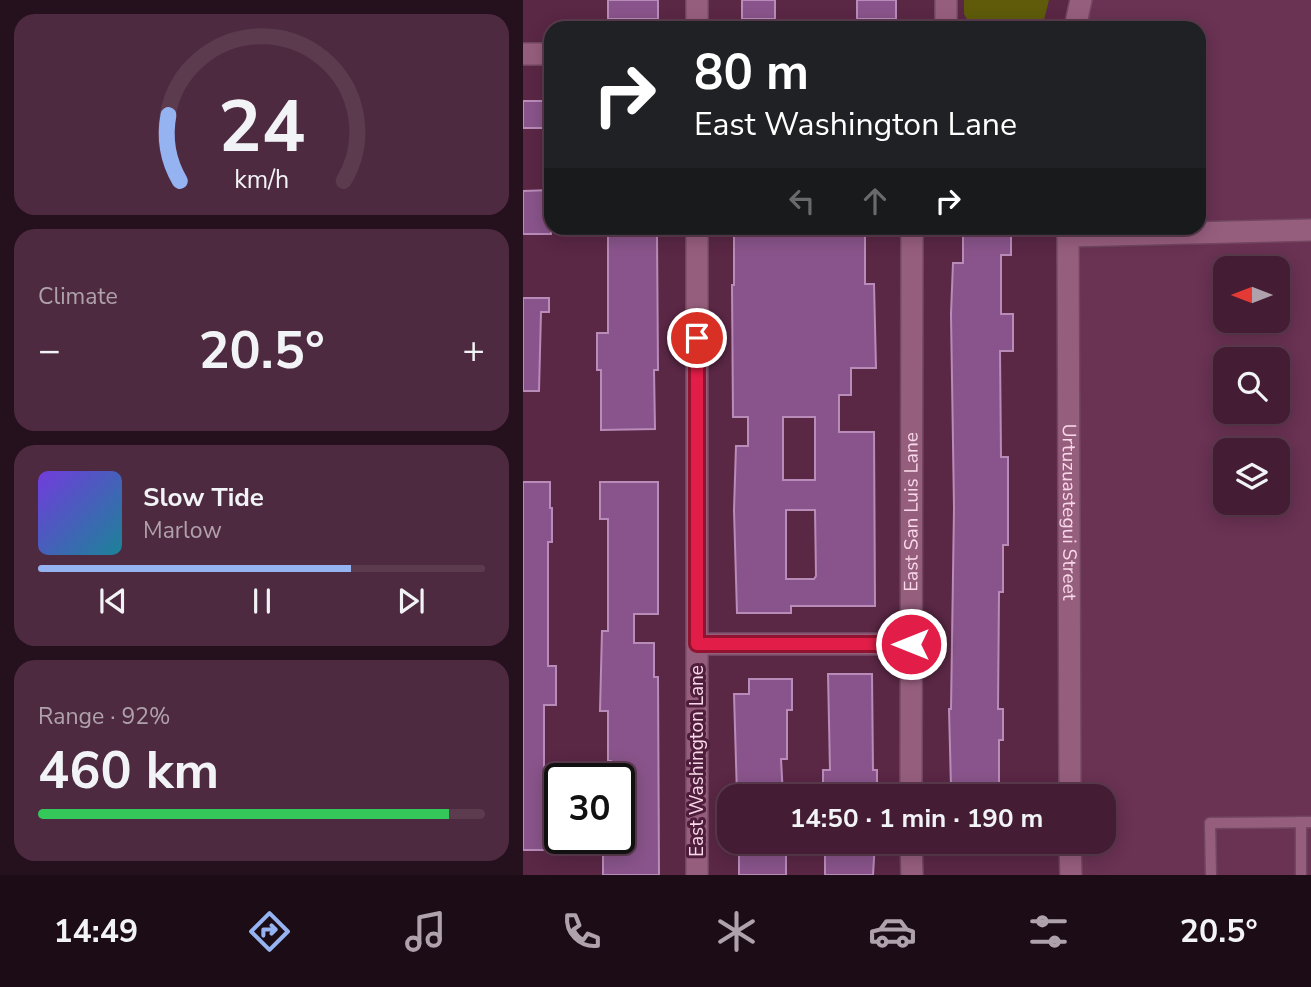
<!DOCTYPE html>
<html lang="en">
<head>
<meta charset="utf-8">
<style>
  :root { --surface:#441d34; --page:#4e2a40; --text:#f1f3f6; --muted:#afa2ac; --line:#5c3b4f; --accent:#95b2f1 }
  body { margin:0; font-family:"Nunito Sans",sans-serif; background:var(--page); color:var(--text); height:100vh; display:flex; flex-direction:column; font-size:26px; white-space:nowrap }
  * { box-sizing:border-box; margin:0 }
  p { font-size:23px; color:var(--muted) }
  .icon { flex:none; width:38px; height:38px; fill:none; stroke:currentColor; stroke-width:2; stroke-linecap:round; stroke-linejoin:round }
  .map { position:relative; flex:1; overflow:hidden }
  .drawer { display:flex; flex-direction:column; gap:14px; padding:14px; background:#25101d; width:523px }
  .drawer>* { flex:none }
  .guide { position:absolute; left:21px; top:21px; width:662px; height:214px; border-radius:21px; box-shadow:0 4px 18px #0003,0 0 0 2px var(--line); background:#202124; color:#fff; overflow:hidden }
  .needle { width:46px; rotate:270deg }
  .controls { position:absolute; left:690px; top:256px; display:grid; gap:14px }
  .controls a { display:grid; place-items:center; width:77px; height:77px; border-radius:14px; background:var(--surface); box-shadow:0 4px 18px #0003,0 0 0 2px var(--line); font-size:35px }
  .speed { position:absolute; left:21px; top:763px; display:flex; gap:14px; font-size:35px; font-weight:700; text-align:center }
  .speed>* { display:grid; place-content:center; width:91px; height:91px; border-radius:50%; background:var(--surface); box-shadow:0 4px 18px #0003,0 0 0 2px var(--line); line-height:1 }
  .speed .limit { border:4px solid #111; border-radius:10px; background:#fff; color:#111 }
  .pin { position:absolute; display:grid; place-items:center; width:60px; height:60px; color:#fff; margin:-30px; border:4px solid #fff; border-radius:50%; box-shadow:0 2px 7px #0007 }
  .me { position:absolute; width:77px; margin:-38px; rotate:270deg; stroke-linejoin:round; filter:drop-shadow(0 0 5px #0008) }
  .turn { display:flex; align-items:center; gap:24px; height:147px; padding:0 35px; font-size:32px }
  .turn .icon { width:91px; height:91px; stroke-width:2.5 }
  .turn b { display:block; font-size:49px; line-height:60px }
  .lanes { display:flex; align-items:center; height:66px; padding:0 35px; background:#0003; justify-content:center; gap:35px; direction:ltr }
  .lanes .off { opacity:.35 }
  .big { font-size:52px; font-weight:700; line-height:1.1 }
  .drawer .widget { flex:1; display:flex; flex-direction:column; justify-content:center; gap:10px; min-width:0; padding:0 24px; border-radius:21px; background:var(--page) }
  .drawer .dial { align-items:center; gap:0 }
  .dial svg { height:182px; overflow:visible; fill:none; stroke:var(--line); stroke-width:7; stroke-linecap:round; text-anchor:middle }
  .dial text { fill:var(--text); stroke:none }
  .song { display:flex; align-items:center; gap:21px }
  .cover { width:84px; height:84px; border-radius:10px; background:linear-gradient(135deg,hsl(260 70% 55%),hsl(190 70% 35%)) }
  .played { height:7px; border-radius:4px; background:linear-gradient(90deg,var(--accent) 70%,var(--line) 70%) }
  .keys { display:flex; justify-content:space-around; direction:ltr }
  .heat { display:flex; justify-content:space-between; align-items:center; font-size:38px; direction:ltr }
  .charge { height:10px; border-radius:5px; background:linear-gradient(90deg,#34c759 92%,var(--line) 0) }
  .trip { position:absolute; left:194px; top:784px; width:399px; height:70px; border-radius:21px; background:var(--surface); box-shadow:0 4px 18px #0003,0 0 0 2px var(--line); font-weight:700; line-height:70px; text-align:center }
  .tabs { display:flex; height:112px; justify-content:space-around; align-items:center; background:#1b0c15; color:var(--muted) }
  .tabs .icon { width:49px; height:49px }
  .tabs .active { color:var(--accent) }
  .tabs b { font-size:32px; color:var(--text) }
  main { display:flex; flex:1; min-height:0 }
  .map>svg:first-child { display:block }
</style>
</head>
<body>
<main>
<section class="drawer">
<div class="widget dial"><svg viewBox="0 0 100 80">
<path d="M14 69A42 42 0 1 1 86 69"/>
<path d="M14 69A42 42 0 0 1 9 40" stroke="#95b2f1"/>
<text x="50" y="56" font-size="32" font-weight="700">24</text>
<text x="50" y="72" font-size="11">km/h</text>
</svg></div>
<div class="widget"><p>Climate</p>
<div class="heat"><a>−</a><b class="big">20.5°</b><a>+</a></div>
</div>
<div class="widget">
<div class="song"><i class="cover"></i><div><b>Slow Tide</b><p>Marlow</p></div></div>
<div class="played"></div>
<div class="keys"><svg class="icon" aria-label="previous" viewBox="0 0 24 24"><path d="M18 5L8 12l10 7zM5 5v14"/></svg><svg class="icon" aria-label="pause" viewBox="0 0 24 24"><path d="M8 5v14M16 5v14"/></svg><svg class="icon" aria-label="next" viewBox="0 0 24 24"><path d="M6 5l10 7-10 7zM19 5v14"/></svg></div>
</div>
<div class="widget"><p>Range · 92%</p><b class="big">460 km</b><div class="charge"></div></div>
</section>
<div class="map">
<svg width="788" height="875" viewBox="0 0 788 875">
  <rect width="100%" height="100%" fill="#5a2745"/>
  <path fill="#6a3253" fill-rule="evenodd" d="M558,0H788V875H548L547,842H581V796H547L545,228H676V28H552ZM702,268H754V320H702ZM702,359H754V411H702ZM702,450H754V502H702Z"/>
  <polygon fill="#5f5b0b" points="441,0 526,0 519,28 449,28 441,14"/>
  <g fill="#89548b" stroke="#b98bb9" stroke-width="2" fill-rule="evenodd">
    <rect x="85" y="0" width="50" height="19"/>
    <rect x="219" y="0" width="33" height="19"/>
    <rect x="334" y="0" width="39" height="19"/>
    <rect x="0" y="101" width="28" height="27"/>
    <polygon points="28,190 28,234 0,234 0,191"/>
    <polygon points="440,228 488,228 488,255 478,255 478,314 490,314 490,351 477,351 478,457 485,457 485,545 480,545 480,592 476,592 475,709 480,709 480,740 476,740 476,787 428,787 426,709 428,709 431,508 428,314 430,263 440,263"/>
    <polygon points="85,235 134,235 135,370 131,370 132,429 78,430 78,370 74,370 74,333 85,333"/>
    <path d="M211,235H342V284H351L353,368H328V395H316V432H351L352,606H268V613H214L211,510L213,446H225V417H210L209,285H211ZM260,417H292V480H260ZM263,510H292L293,576L291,579H263Z"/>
    <polygon points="0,298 26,298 26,312 18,312 16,391 0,391"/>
    <polygon points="0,482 27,482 27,508 29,508 29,542 25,542 25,666 33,666 33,705 21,705 21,770 29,770 29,815 24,815 24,850 0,850"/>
    <polygon points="77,482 135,482 135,614 111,614 111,643 131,643 131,677 135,677 136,875 80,875 80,838 96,838 96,779 87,779 88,761 85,761 85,711 77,711 79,631 85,631 85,519 77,519"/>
    <polygon points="305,674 349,674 350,770 354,770 354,796 300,796 300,770 307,770"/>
    <polygon points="226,679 269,679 269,710 264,710 264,759 258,759 260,796 214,796 211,694 226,694"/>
    <rect x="216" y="842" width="47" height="33"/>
    <polygon points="302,842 352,842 350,875 302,875"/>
  </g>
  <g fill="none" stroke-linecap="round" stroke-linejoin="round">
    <g stroke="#724660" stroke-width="13">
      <g id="lane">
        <polyline points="778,822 778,875"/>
        <polyline points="688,875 687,823 788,822"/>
      </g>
    </g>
    <g stroke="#724660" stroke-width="24">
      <g id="street">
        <polyline points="174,0 174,28"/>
        <polyline points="423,0 423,28"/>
        <polyline points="0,54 28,54"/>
        <polyline points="545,236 788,230"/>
        <polyline points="174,644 388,644"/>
        <path id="s1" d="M388,796L389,228"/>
        <polyline points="388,842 389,875"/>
        <polyline points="174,875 174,228"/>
      </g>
    </g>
    <g stroke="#724660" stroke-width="24">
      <g id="secondary">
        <polyline points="552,28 558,0"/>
        <path id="s2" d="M545,228L547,796"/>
        <polyline points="547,842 548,875"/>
      </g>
    </g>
    <use href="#lane" stroke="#965e7d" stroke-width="10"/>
    <use href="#street" stroke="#965e7d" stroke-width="21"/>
    <use href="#secondary" stroke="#965e7d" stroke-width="21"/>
  </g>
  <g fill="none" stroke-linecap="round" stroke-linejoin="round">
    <g stroke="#92132f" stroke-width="18">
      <polyline id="route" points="174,338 174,644 388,644"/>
    </g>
    <use href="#route" stroke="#e11d48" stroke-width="12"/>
  </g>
  <g text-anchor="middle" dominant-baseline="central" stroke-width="6" stroke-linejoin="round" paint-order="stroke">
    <g font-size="19" fill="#f9d8e9" stroke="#4e1d3b">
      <text stroke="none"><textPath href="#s1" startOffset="284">East San Luis Lane</textPath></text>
      <text stroke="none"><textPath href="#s2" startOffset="284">Urtuzuastegui Street</textPath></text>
      <text transform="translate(174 761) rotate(-90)">East Washington Lane</text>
    </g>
  </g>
</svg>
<div class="controls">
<a><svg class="needle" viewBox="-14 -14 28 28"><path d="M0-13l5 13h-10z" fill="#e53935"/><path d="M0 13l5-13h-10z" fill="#afa2ac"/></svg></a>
<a><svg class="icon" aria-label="search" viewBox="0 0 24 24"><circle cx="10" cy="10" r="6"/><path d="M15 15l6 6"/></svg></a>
<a><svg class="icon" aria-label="layers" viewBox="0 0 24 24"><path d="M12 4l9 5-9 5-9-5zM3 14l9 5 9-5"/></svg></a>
</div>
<div class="speed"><div class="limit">30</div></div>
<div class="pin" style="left:174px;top:338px;background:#d93025"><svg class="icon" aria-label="arrive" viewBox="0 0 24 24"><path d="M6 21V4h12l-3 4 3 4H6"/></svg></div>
<svg class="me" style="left:388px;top:644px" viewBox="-20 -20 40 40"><circle r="17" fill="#e11d48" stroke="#fff" stroke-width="3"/><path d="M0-11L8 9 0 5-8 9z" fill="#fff"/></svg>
<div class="trip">14:50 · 1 min · 190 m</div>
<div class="guide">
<div class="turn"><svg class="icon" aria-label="right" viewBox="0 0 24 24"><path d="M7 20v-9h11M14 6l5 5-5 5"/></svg><div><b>80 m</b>East Washington Lane</div></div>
<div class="lanes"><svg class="icon off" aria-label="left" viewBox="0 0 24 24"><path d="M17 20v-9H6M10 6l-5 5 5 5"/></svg><svg class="icon off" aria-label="ahead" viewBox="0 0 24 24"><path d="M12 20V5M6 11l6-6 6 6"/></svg><svg class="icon" aria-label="right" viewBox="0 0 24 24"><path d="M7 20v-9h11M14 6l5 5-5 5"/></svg></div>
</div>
</div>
</main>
<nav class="tabs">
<b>14:49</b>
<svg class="icon active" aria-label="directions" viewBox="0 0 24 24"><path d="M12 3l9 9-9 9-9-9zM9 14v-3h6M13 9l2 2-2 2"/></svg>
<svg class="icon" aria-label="music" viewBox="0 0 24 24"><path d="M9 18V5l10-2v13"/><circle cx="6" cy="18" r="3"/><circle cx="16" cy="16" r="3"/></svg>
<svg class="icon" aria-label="phone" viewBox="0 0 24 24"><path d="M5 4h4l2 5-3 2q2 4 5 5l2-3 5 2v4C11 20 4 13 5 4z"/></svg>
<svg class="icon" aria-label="climate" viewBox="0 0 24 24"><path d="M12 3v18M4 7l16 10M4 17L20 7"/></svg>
<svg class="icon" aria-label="car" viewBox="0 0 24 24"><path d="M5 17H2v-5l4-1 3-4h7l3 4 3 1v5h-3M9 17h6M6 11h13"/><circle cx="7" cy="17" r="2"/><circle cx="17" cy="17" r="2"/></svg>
<svg class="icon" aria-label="filters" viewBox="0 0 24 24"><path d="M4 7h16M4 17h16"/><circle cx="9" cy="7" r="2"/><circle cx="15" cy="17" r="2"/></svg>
<b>20.5°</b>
</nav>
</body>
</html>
